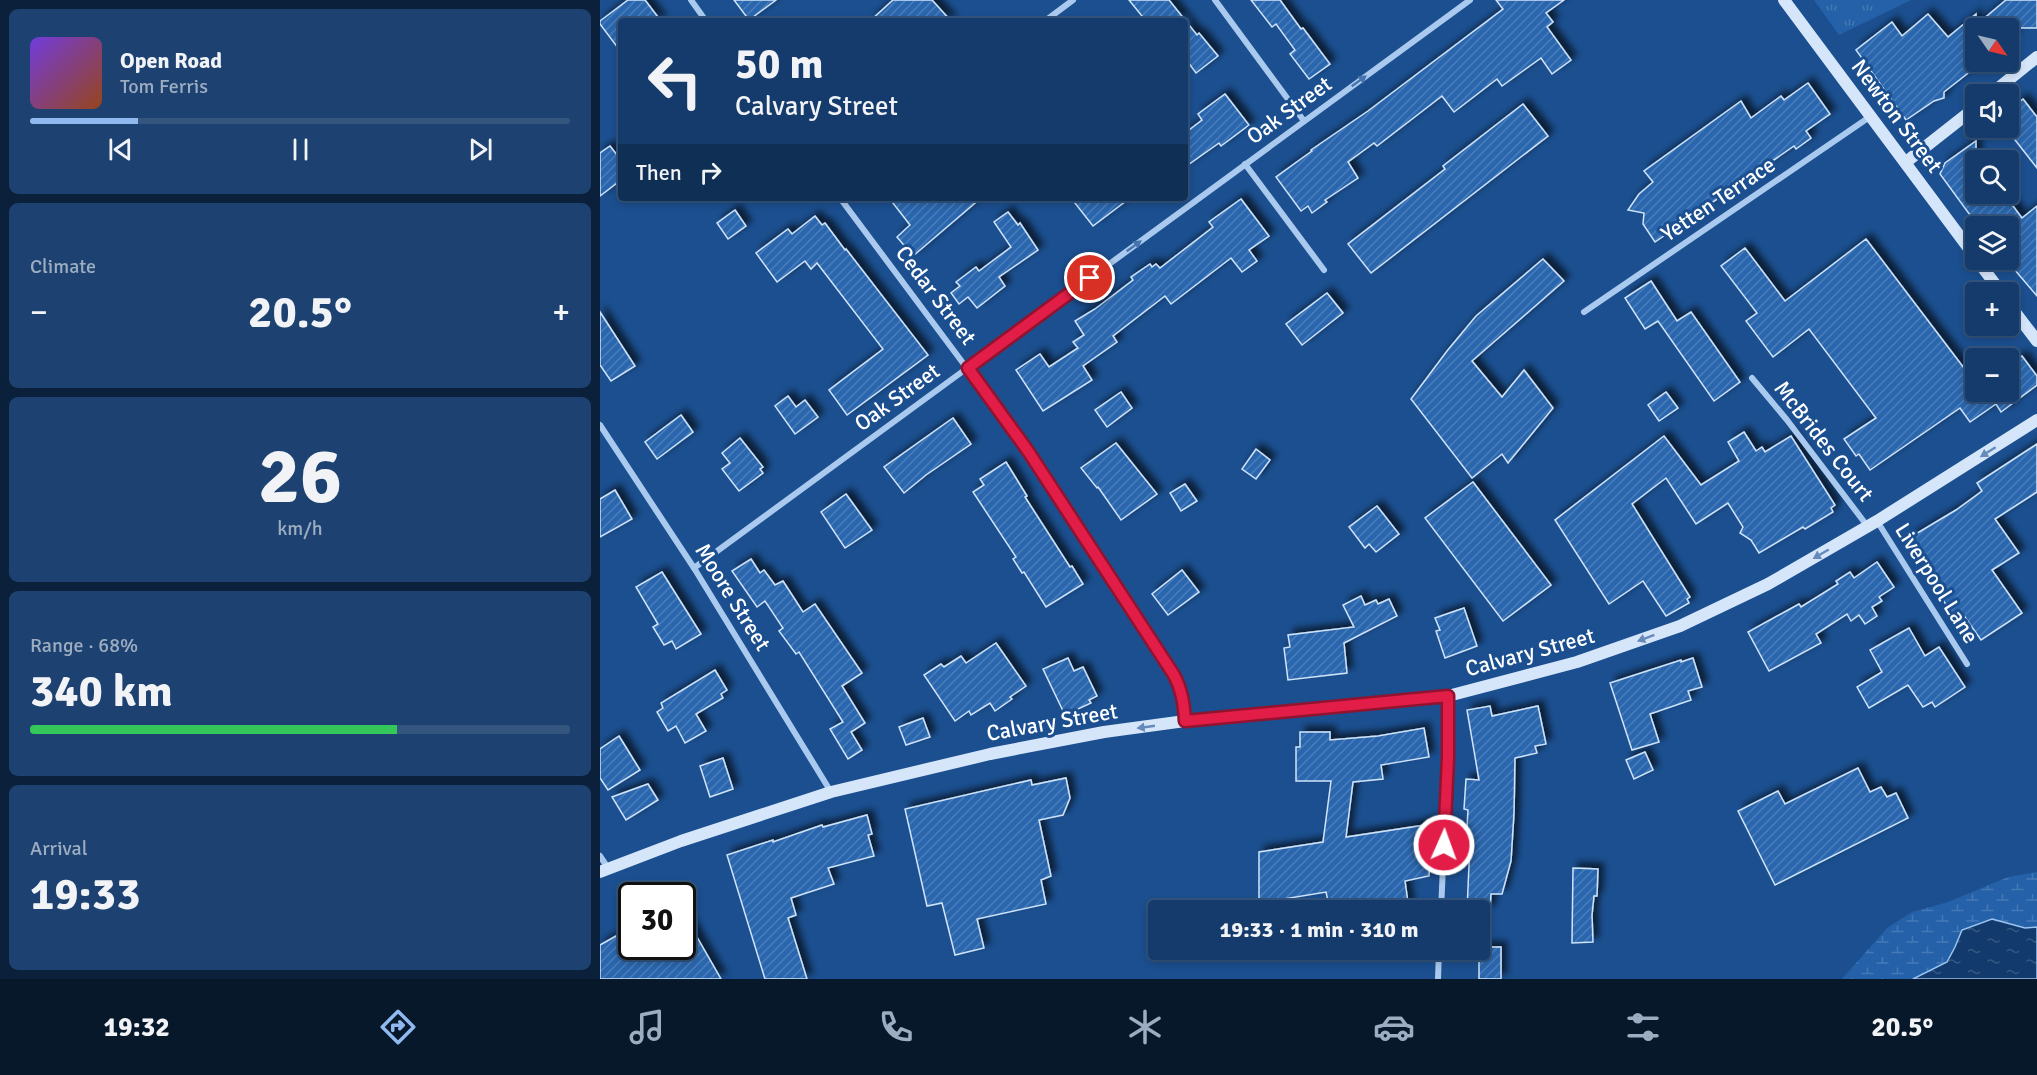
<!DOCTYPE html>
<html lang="en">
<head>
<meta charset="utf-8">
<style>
  :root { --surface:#143b6b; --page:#1d4271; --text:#f1f3f6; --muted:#9dadc1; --line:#33557e; --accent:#90b9f0 }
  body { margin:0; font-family:Signika,sans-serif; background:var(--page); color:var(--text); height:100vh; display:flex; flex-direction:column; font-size:22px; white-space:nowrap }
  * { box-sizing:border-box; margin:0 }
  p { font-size:20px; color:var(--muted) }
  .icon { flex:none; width:33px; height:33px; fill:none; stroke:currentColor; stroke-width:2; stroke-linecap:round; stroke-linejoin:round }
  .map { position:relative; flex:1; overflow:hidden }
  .side { display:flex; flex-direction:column; gap:9px; padding:9px; background:#0b203b; width:600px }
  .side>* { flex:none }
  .banner { position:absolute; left:18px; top:18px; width:570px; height:183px; border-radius:6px; box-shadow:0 3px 9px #0003,0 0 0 2px var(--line); background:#143b6b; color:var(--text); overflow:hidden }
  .needle { width:39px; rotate:124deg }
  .controls { position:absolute; left:1365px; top:18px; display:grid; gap:12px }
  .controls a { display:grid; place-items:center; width:54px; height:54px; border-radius:6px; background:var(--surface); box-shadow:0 3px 9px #0003,0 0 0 2px var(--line); font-size:30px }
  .speed { position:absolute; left:18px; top:882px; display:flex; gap:12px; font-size:30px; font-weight:700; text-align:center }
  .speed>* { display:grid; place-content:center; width:78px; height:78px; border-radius:50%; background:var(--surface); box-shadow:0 3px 9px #0003,0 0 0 2px var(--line); line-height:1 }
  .speed .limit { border:3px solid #111; border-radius:9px; background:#fff; color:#111 }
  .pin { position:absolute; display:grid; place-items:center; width:51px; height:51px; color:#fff; margin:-26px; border:3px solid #fff; border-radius:50%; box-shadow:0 2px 6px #0007 }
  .me { position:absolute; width:66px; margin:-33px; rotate:2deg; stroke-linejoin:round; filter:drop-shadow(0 0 4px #0008) }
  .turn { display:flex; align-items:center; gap:21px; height:126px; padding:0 18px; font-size:27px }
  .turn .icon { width:78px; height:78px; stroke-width:2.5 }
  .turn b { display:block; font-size:42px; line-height:51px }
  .then { display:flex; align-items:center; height:57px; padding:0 18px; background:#0003; gap:12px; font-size:22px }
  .big { font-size:45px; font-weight:700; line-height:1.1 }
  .side .tile { flex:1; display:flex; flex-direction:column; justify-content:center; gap:9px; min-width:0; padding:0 21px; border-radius:9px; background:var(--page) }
  .side .dial { align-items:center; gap:0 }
  .dial b { font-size:78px; line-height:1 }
  .song { display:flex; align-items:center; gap:18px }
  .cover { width:72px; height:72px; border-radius:9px; background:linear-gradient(135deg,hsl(260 70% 55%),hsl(20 70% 35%)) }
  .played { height:6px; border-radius:3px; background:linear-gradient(90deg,var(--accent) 20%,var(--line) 20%) }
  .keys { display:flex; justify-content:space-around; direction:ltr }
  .heat { display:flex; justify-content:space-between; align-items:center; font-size:33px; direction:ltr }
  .charge { height:9px; border-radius:4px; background:linear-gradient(90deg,#34c759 68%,var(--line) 0) }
  .trip { position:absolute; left:548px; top:900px; width:342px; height:60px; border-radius:6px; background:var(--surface); box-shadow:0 3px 9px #0003,0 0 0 2px var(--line); font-weight:700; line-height:60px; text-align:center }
  .menu { display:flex; height:96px; justify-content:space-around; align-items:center; background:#08182b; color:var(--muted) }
  .menu .icon { width:42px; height:42px }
  .menu .selected { color:var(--accent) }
  .menu b { font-size:27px; color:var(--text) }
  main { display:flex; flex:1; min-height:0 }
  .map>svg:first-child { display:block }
</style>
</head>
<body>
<main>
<section class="side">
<div class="tile">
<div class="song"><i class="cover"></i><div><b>Open Road</b><p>Tom Ferris</p></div></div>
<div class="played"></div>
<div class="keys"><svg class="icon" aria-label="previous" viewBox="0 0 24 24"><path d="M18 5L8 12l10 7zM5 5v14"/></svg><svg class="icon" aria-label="pause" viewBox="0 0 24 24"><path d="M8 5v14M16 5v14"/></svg><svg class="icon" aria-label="next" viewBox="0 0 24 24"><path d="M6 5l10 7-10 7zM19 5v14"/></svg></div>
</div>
<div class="tile"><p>Climate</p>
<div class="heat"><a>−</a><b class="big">20.5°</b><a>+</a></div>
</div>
<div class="tile dial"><b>26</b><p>km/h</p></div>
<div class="tile"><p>Range · 68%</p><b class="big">340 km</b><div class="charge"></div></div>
<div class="tile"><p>Arrival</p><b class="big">19:33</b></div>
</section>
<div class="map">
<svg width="1437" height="979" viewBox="0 0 1437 979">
  <defs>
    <pattern id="wetland-marsh" width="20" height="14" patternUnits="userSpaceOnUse" patternTransform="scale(1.5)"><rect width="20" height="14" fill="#2461a8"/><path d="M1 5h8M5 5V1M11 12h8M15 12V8" fill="none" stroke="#4579b5"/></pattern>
    <pattern id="park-tufts" width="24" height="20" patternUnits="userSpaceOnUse" patternTransform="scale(1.5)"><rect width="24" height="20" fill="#2461a8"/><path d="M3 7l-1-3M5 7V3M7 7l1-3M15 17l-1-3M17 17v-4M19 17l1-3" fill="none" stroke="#4579b5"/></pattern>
    <pattern id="water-ripples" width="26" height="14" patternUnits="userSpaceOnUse" patternTransform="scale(1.5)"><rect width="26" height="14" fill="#123a6d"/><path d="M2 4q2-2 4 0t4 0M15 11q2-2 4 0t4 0" fill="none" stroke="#365883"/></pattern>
    <pattern id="building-hatch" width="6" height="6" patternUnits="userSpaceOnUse" patternTransform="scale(1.5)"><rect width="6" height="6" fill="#2a66ad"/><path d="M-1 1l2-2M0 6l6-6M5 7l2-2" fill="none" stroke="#4a7db9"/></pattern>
    <filter id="shadow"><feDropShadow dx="5.5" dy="-5.5" stdDeviation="3" flood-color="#0009"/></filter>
  </defs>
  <rect width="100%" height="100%" fill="#1b4f8f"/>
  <polygon fill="url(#wetland-marsh)" points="1437,872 1437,927 1362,930 1355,947 1346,962 1313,979 1242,979 1287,928 1312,912 1348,902 1408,877"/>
  <polygon fill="url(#park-tufts)" points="1214,0 1311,0 1239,35"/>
  <polygon fill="url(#water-ripples)" stroke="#9cc4f0" stroke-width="1.5" points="1392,919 1425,928 1437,927 1437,979 1313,979 1347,962 1355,947 1362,930"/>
  <g fill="url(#building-hatch)" stroke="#cfe3fa" stroke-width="1.5" filter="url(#shadow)">
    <polygon points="28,0 45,0 61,21 21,21 21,52 0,24 0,21"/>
    <polygon points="134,0 176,0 149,20"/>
    <polygon points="293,0 332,0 351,21 270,21"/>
    <polygon points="529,0 569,0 597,35 599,33 618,56 596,73 585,58 585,21 546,21"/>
    <polygon points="651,0 680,0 701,29 703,28 730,64 709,79 690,54 695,50 676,24 672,27"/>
    <polygon points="896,0 964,0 946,13 953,22 947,27 971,60 952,74 941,58 902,86 897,79 854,112 842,96 777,146 774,143 748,162 758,178 725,200 727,202 712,213 708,206 701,211 676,177 712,151 711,150 768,111 903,9"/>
    <polygon points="1406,0 1437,0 1437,28 1421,28 1408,39 1408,28 1376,28 1376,67 1344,92 1344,98 1334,101 1306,120 1256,50 1292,22 1302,36 1328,14 1348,37 1376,14 1376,25"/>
    <polygon points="1208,83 1230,114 1206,131 1211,138 1196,149 1194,146 1055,242 1043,224 1044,213 1028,210 1039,194 1053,182 1044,171 1141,101 1151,118 1181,96 1184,100"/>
    <polygon points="625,94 649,125 621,146 619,143 585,167 585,133 602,120 598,114"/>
    <polygon points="1423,99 1437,117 1437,168 1408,131 1408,111"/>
    <polygon points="923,104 948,136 771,273 748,244 845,169 843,166"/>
    <polygon points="1376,141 1376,194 1404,194 1422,218 1437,206 1437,296 1408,262 1408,226 1378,226 1340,174 1345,163"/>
    <polygon points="10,146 21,160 21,180 0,196 0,153"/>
    <polygon points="289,198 381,198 313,256 297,237 310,225"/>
    <polygon points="471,198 530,198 493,226"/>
    <polygon points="641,199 669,236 649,250 657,261 642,272 631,258 571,304 565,296 513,336 517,342 483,366 492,380 443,411 416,370 440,354 449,367 478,348 473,342 484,335 475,321 495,309 533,280 531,277 550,264 552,267 556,264 560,268 613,227 609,222"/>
    <polygon points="135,210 146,226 128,239 117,223"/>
    <polygon points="408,212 418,225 420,223 438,250 399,277 405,286 377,308 368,297 359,304 351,293 360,286 356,282 376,267 379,271 411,247 394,222"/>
    <polygon points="215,216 222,225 225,223 245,250 246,249 328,355 247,415 229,390 283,349 217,263 211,269 205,261 177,282 156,253 188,229 192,234"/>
    <polygon points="1266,239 1370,376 1376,384 1376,392 1408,392 1408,366 1422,356 1437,376 1437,385 1401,412 1396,404 1370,422 1360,408 1270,470 1259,454 1256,456 1244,439 1276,418 1209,329 1173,357 1146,321 1157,313 1121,266 1145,248 1185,301"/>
    <polygon points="943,259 964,281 872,361 902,397 924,370 953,408 908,463 902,454 872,478 811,399 847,351 876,316"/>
    <polygon points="1051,281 1077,321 1091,312 1140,382 1114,401 1058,321 1045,329 1025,298"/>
    <polygon points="727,293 743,313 702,345 686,324"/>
    <polygon points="0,312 35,366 11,381 0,365"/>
    <polygon points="521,392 532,408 507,427 495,410"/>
    <polygon points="1066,392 1078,408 1059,421 1048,405"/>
    <polygon points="188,396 196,407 205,400 218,417 195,434 175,406"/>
    <polygon points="81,415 93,432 57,459 45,442"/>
    <polygon points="353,418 371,444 326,475 304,493 284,467"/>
    <polygon points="1144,432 1156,451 1162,447 1165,452 1191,436 1235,505 1231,508 1233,512 1205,529 1203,527 1159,553 1151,540 1140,533 1143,527 1128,503 1096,524 1066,478 1032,504 1090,597 1087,599 1089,603 1066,616 1043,581 1009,604 955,520 1064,436 1101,485 1139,461 1128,442"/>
    <polygon points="140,438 163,467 160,469 163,473 139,491 122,469 130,463 122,453"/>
    <polygon points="516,443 557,494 521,520 498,487 497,488 481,468"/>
    <polygon points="1437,444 1437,492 1395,519 1419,553 1392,570 1422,613 1381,640 1365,617 1357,622 1343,600 1347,597 1309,538 1356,510 1382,491 1377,483"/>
    <polygon points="656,449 670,460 656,479 642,469"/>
    <polygon points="406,462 427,496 425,497 470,567 472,566 483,584 446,607 424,572 422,573 413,559 416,557 373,492 384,485 380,479"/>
    <polygon points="873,482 951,585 903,621 825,518"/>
    <polygon points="585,484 597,501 581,511 570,493"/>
    <polygon points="15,490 32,519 0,537 0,499"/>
    <polygon points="246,494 272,530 245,548 221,512"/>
    <polygon points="777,506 799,534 776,552 769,544 765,548 749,527"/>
    <polygon points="151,559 160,573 164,570 175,585 183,581 203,612 215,604 262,673 242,686 265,723 251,732 262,750 248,759 230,729 243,722 199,652 196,654 179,631 183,628 165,601 157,607 132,571"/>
    <polygon points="1277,562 1294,587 1279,597 1282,601 1272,607 1277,616 1265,624 1259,615 1251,621 1247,614 1216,634 1221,643 1169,671 1148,632 1199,604 1201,607 1238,584 1236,581 1250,572 1254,578"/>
    <polygon points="582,570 599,592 568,615 552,594"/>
    <polygon points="62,572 101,634 76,649 72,641 64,645 53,627 58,624 36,587"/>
    <polygon points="761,596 765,605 776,600 778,604 789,599 797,616 744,643 747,673 688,680 684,648 690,647 688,635 754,627 743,605"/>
    <polygon points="864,608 877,646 845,658 836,631 840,630 835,618"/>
    <polygon points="1309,628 1325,656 1339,647 1365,687 1335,707 1332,702 1323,707 1308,685 1269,708 1257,687 1282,672 1270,650"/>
    <polygon points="396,643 426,686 410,697 412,699 395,711 390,703 371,715 369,711 355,721 324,675 341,664 344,667 361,656 366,663"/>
    <polygon points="468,658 474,671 483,667 497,696 489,700 491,703 465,715 443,669"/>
    <polygon points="1093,658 1102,687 1088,691 1091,700 1050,714 1059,742 1032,750 1010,683 1081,660 1081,662"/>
    <polygon points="115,670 127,690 121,694 123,698 96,714 106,731 85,743 76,726 68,731 57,712 63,708 61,703"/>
    <polygon points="890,706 892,716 938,706 946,744 935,746 937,753 915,758 914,813 911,861 902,894 891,894 890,910 867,910 870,843 866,843 868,810 864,809 866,779 879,780 867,710"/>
    <polygon points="323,718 330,737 306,745 299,727"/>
    <polygon points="824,728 829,757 781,765 783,779 753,782 746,837 832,824 829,876 805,881 809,910 730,910 726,892 659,903 659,852 723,842 731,781 696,781 696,747 700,747 700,732 730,732 730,740 778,736"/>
    <polygon points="19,736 40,770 8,790 0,778 0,749"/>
    <polygon points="1045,752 1053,770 1034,779 1026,760"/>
    <polygon points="123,758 133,789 110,797 100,766"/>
    <polygon points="1258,768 1270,792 1281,787 1287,797 1296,793 1308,818 1175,885 1138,811 1178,791 1185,804"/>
    <polygon points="466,778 470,798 463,815 439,820 451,876 441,880 446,904 377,919 384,948 355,955 342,903 327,906 305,809 431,780 432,785"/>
    <polygon points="48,784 58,800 26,820 12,797"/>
    <polygon points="267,815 272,834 268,835 274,856 228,868 234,884 191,898 196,915 188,918 207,979 165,979 127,855 173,840 173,842 222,825 223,827"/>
    <polygon points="973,868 998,869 997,896 994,896 992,915 993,942 972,943"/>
    <polygon points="82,911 121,979 0,979 0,945 32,927 32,946 82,946"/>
    <rect x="879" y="947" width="22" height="32"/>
  </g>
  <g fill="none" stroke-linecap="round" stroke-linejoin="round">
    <g stroke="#a9c9ee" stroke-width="6">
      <polyline points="91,0 106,21"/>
      <polyline points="615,0 704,121"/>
      <polyline points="445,21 473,0"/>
      <polyline points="645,164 724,270"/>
      <path d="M240,198L401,414L574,675C582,690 584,704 585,721"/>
      <polyline points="984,312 1271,116"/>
      <polyline points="1152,378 1187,420 1268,527"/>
      <polyline points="0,425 94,568 231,792"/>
      <polyline points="1277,521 1367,664"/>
      <polyline points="94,568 870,0"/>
      <polyline points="0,856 8,868"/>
      <polyline points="841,910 848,757 848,696"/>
      <polyline points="838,979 839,950"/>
    </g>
    <g stroke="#d6e6fa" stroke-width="12">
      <polyline points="1184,0 1376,258"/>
      <polyline points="1391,94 1437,57"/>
      <polyline points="1306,162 1376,107"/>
      <polyline points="1377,260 1401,292"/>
      <polyline points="1408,303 1437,341"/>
      <polyline points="0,872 81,841 231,792 390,754 504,732 585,721 848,696 977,662 1080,626 1168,584 1277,521 1437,420"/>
    </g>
  </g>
  <defs><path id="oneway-solid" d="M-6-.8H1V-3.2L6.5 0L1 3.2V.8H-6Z" transform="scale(1.5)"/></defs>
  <g fill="#4674ac">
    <use href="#oneway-solid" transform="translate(759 81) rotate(-36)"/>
    <use href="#oneway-solid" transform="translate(534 246) rotate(-36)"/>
  </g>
  <g fill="#668bba">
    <use href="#oneway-solid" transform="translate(1388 452) rotate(148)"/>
    <use href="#oneway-solid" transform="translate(1221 554) rotate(150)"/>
    <use href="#oneway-solid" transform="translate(1046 638) rotate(159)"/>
    <use href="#oneway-solid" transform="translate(546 727) rotate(172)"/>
  </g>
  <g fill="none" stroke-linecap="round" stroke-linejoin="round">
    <g stroke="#92132f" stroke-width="15">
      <path id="route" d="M490,278L368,368L428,451L574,675C582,690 584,704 585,721L848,696V757L844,845"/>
    </g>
    <use href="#route" stroke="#e11d48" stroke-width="10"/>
  </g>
  <g text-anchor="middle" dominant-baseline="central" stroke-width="6" stroke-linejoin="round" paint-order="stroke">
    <g font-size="22" fill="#fff" stroke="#1b4f8f">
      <text transform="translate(689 110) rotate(-36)">Oak Street</text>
      <text transform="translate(1297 116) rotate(53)">Newton Street</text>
      <text transform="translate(1118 199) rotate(-34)">Yetten Terrace</text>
      <text transform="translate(336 295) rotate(53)">Cedar Street</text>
      <text transform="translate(297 397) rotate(-36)">Oak Street</text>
      <text transform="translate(1224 441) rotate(52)">McBrides Court</text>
      <text transform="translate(1337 583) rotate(58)">Liverpool Lane</text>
      <text transform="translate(133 597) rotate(58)">Moore Street</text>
      <text transform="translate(930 652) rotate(-15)">Calvary Street</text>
      <text transform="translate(452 722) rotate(-10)">Calvary Street</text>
    </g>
  </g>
</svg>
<div class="controls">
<a><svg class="needle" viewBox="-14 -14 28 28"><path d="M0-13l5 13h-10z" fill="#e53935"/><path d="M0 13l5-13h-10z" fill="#9dadc1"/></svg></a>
<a><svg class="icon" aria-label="sound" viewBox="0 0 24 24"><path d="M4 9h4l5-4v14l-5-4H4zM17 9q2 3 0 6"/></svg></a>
<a><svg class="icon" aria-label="search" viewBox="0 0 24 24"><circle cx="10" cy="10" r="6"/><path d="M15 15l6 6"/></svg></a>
<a><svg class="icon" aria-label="layers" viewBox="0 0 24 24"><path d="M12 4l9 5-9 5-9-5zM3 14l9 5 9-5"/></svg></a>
<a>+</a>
<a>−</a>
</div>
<div class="speed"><div class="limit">30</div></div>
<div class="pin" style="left:490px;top:278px;background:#d93025"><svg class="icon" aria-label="arrive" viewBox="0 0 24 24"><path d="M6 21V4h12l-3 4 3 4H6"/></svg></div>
<svg class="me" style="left:844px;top:845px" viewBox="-20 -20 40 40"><circle r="17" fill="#e11d48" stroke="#fff" stroke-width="3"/><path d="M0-11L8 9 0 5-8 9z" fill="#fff"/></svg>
<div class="trip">19:33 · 1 min · 310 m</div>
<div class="banner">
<div class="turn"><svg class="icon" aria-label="left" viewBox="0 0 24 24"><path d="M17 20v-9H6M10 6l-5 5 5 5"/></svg><div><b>50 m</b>Calvary Street</div></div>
<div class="then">Then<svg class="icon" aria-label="right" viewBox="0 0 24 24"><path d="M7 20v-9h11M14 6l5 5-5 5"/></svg></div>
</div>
</div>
</main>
<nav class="menu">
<b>19:32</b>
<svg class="icon selected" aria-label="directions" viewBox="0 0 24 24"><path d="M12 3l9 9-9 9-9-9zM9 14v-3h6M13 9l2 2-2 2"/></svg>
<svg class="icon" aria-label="music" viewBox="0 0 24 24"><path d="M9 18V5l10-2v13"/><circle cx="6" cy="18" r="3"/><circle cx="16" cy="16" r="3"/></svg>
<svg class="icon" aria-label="phone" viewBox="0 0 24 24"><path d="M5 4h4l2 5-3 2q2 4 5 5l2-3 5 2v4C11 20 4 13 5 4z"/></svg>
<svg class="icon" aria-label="climate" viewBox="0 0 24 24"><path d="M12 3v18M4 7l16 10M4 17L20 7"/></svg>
<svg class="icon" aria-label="car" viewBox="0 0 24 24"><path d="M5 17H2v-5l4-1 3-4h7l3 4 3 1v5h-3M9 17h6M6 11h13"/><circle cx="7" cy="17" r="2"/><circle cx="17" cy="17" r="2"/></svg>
<svg class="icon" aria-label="filters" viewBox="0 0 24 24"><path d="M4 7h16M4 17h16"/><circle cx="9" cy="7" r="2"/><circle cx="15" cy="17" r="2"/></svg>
<b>20.5°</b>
</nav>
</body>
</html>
